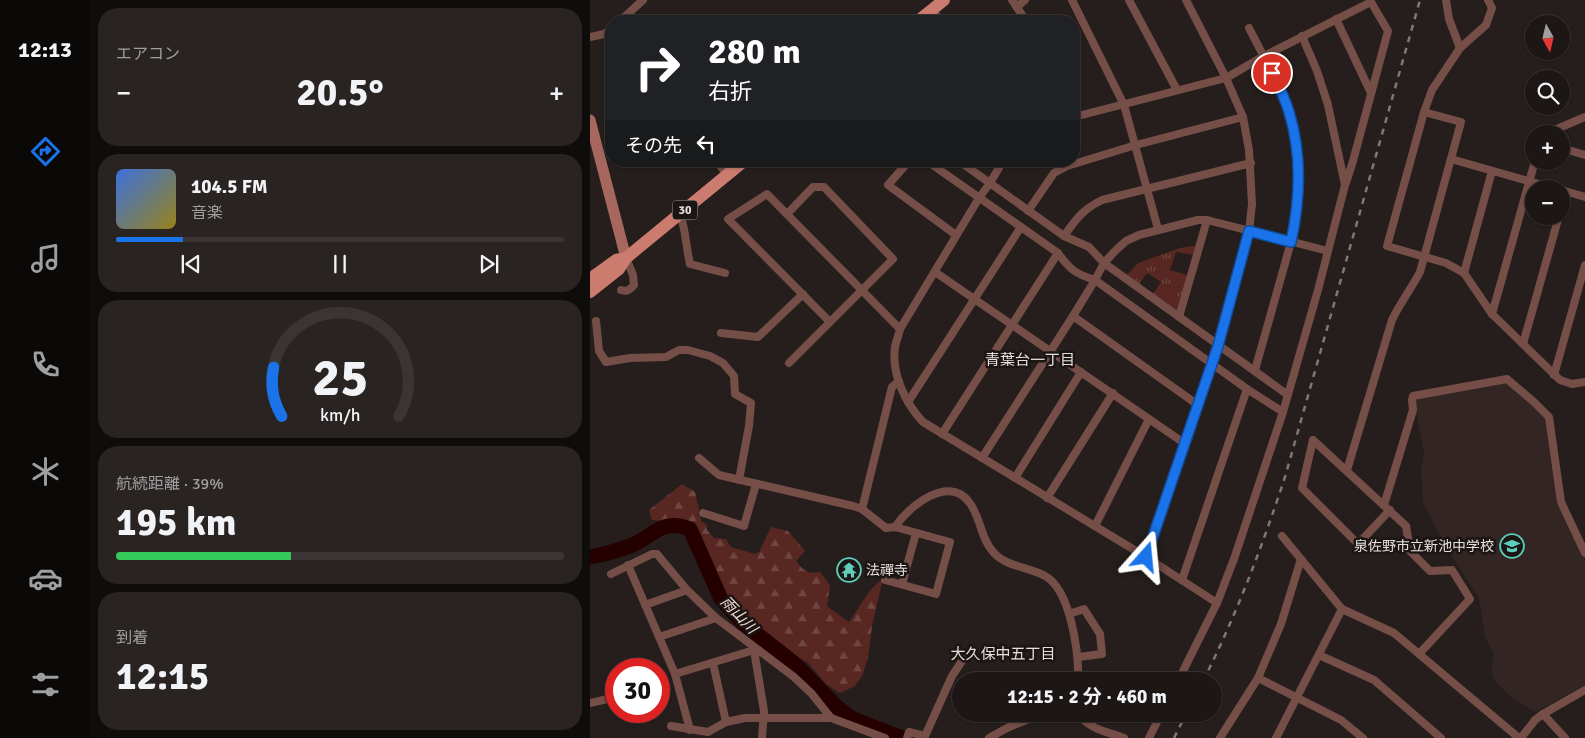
<!DOCTYPE html>
<html lang="ja">
<head>
<meta charset="utf-8">
<style>
  :root { --surface:#1c1615; --page:#292322; --text:#f1f3f6; --muted:#a09fa0; --line:#3a3534; --accent:#1a73e8 }
  body { margin:0; font-family:Signika,"Noto Sans JP",sans-serif; background:var(--page); color:var(--text); height:100vh; display:flex; flex-direction:column; font-size:19px; white-space:nowrap }
  * { box-sizing:border-box; margin:0 }
  p { font-size:16px; color:var(--muted) }
  .icon { flex:none; width:28px; height:28px; fill:none; stroke:currentColor; stroke-width:2; stroke-linecap:round; stroke-linejoin:round }
  .map { position:relative; flex:1; overflow:hidden }
  .panel { display:flex; flex-direction:column; gap:8px; padding:8px; background:#0f0c0c; width:500px }
  .panel>* { flex:none }
  .guide { position:absolute; left:15px; top:15px; width:475px; height:152px; border-radius:20px; box-shadow:0 1px 4px #0004,0 0 0 1px var(--line); background:#202124; color:#fff; overflow:hidden }
  .needle { width:32px; rotate:172deg }
  .controls { position:absolute; left:935px; top:15px; display:grid; gap:10px }
  .controls a { display:grid; place-items:center; width:45px; height:45px; border-radius:50%; background:var(--surface); box-shadow:0 1px 4px #0004,0 0 0 1px var(--line); font-size:25px }
  .speed { position:absolute; left:15px; top:658px; display:flex; gap:10px; font-size:25px; font-weight:700; text-align:center }
  .speed>* { display:grid; place-content:center; width:65px; height:65px; border-radius:50%; background:var(--surface); box-shadow:0 1px 4px #0004,0 0 0 1px var(--line); line-height:1 }
  .speed .limit { border:8px solid #d22; background:#fff; color:#111 }
  .pin { position:absolute; display:grid; place-items:center; width:42px; height:42px; color:#fff; margin:-21px; border:2px solid #fff; border-radius:50%; box-shadow:0 1px 5px #0007 }
  .me { position:absolute; width:55px; margin:-28px; rotate:18deg; stroke-linejoin:round; filter:drop-shadow(0 0 4px #0008) }
  .turn { display:flex; align-items:center; gap:18px; height:105px; padding:0 20px; font-size:22px }
  .turn .icon { width:65px; height:65px; stroke-width:2.5 }
  .turn b { display:block; font-size:35px; line-height:42px }
  .then { display:flex; align-items:center; height:48px; padding:0 20px; background:#0003; gap:10px; font-size:19px }
  .big { font-size:38px; font-weight:700; line-height:1.1 }
  .panel .tile { flex:1; display:flex; flex-direction:column; justify-content:center; gap:8px; min-width:0; padding:0 18px; border-radius:20px; background:var(--page) }
  .panel .dial { align-items:center; gap:0 }
  .dial svg { height:130px; overflow:visible; fill:none; stroke:var(--line); stroke-width:7; stroke-linecap:round; text-anchor:middle }
  .dial text { fill:var(--text); stroke:none }
  .song { display:flex; align-items:center; gap:15px }
  .cover { width:60px; height:60px; border-radius:8px; background:linear-gradient(135deg,hsl(220 70% 55%),hsl(50 70% 35%)) }
  .played { height:5px; border-radius:2px; background:linear-gradient(90deg,var(--accent) 15%,var(--line) 15%) }
  .keys { display:flex; justify-content:space-around; direction:ltr }
  .heat { display:flex; justify-content:space-between; align-items:center; font-size:28px; direction:ltr }
  .charge { height:8px; border-radius:4px; background:linear-gradient(90deg,#34c759 39%,var(--line) 0) }
  .trip { position:absolute; left:362px; top:672px; width:270px; height:50px; border-radius:25px; background:var(--surface); box-shadow:0 1px 4px #0004,0 0 0 1px var(--line); font-weight:700; line-height:50px; text-align:center }
  main { display:flex; flex:1; min-height:0 }
  .tab-bar { display:flex; flex-direction:column; width:90px; justify-content:space-around; align-items:center; background:#0b0908; color:var(--muted) }
  .tab-bar .icon { width:35px; height:35px }
  .tab-bar .selected { color:var(--accent) }
  .tab-bar b { font-size:22px; color:var(--text) }
  .map>svg:first-child { display:block }
</style>
</head>
<body>
<main>
<nav class="tab-bar">
<b>12:13</b>
<svg class="icon selected" aria-label="directions" viewBox="0 0 24 24"><path d="M12 3l9 9-9 9-9-9zM9 14v-3h6M13 9l2 2-2 2"/></svg>
<svg class="icon" aria-label="music" viewBox="0 0 24 24"><path d="M9 18V5l10-2v13"/><circle cx="6" cy="18" r="3"/><circle cx="16" cy="16" r="3"/></svg>
<svg class="icon" aria-label="phone" viewBox="0 0 24 24"><path d="M5 4h4l2 5-3 2q2 4 5 5l2-3 5 2v4C11 20 4 13 5 4z"/></svg>
<svg class="icon" aria-label="climate" viewBox="0 0 24 24"><path d="M12 3v18M4 7l16 10M4 17L20 7"/></svg>
<svg class="icon" aria-label="car" viewBox="0 0 24 24"><path d="M5 17H2v-5l4-1 3-4h7l3 4 3 1v5h-3M9 17h6M6 11h13"/><circle cx="7" cy="17" r="2"/><circle cx="17" cy="17" r="2"/></svg>
<svg class="icon" aria-label="filters" viewBox="0 0 24 24"><path d="M4 7h16M4 17h16"/><circle cx="9" cy="7" r="2"/><circle cx="15" cy="17" r="2"/></svg>
</nav>
<section class="panel">
<div class="tile"><p>エアコン</p>
<div class="heat"><a>−</a><b class="big">20.5°</b><a>+</a></div>
</div>
<div class="tile">
<div class="song"><i class="cover"></i><div><b>104.5 FM</b><p>音楽</p></div></div>
<div class="played"></div>
<div class="keys"><svg class="icon" aria-label="previous" viewBox="0 0 24 24"><path d="M18 5L8 12l10 7zM5 5v14"/></svg><svg class="icon" aria-label="pause" viewBox="0 0 24 24"><path d="M8 5v14M16 5v14"/></svg><svg class="icon" aria-label="next" viewBox="0 0 24 24"><path d="M6 5l10 7-10 7zM19 5v14"/></svg></div>
</div>
<div class="tile dial"><svg viewBox="0 0 100 80">
<path d="M14 69A42 42 0 1 1 86 69"/>
<path d="M14 69A42 42 0 0 1 9 39" stroke="#1a73e8"/>
<text x="50" y="56" font-size="32" font-weight="700">25</text>
<text x="50" y="72" font-size="11">km/h</text>
</svg></div>
<div class="tile"><p>航続距離 · 39%</p><b class="big">195 km</b><div class="charge"></div></div>
<div class="tile"><p>到着</p><b class="big">12:15</b></div>
</section>
<div class="map">
<svg width="995" height="738" viewBox="0 0 995 738">
  <defs>
    <pattern id="forest-firs" width="22" height="20" patternUnits="userSpaceOnUse" patternTransform="scale(1.25)"><rect width="22" height="20" fill="#582721"/><path d="M5 1l3.5 6h-7zM16 11l3.5 6h-7z" fill="#704641"/></pattern>
    <pattern id="park-tufts" width="24" height="20" patternUnits="userSpaceOnUse" patternTransform="scale(1.25)"><rect width="24" height="20" fill="#582721"/><path d="M3 7l-1-3M5 7V3M7 7l1-3M15 17l-1-3M17 17v-4M19 17l1-3" fill="none" stroke="#704641"/></pattern>
  </defs>
  <rect width="100%" height="100%" fill="#251e1c"/>
  <polygon fill="#322523" points="915,382 957,418 968,503 995,560 995,685 945,712 921,697 905,681 901,670 904,655 895,636 889,598 865,561 847,531 833,501 831,469 834,454 826,413 825,399"/>
  <path fill="url(#forest-firs)" d="M92,484L105,492L109,509L108,515L111,518V521L116,524L117,530L124,538L136,539L141,547L165,554L169,552L181,527L198,531L215,551L206,561C214,571 217,574 230,572L240,585L237,606L259,622C270,608 277,589 293,579L282,626L278,658L272,676L265,686L250,693L237,685L217,662L211,659L208,661L154,617L137,597L109,532C91,510 84,524 62,520L59,510Z"/>
  <polygon fill="url(#park-tufts)" points="602,246 606,247 603,255 586,252 580,270 597,275 588,309 586,310 563,294 571,282 557,273 549,284 537,275 548,263 590,248"/>
  <g fill="none" stroke-linecap="round" stroke-linejoin="round">
    <path stroke="#250000" stroke-width="15" d="M0,557C15,554 28,551 42,545C65,535 72,518 100,529L131,599L153,623L205,664L248,708L263,719L312,738"/>
    <g stroke="#764e48" stroke-width="8">
      <polyline points="422,0 436,21"/>
      <polyline points="482,0 534,105 568,229"/>
      <polyline points="539,0 587,90"/>
      <polyline points="856,0 859,19 870,48"/>
      <polyline points="898,0 902,8 896,25 870,48 842,90 834,112 797,246 856,263 874,273 902,314 970,380 982,384 995,382"/>
      <polyline points="427,7 435,0"/>
      <polyline points="342,10 351,21"/>
      <polyline points="746,19 781,93"/>
      <polyline points="30,21 53,0"/>
      <polyline points="659,28 691,90 700,112 708,160 708,188 706,219 701,242 665,370"/>
      <polyline points="0,37 14,34 21,29"/>
      <polyline points="484,117 636,78 674,56 781,2 798,31 763,161 756,183"/>
      <polyline points="955,134 995,117"/>
      <polyline points="971,148 995,155"/>
      <polyline points="861,159 966,189"/>
      <polyline points="127,161 137,175"/>
      <polyline points="319,161 298,185 366,235"/>
      <path d="M337,161L468,253C480,270 486,274 505,280L657,389L693,412"/>
      <polyline points="369,161 474,236 499,247 514,263 698,395"/>
      <path d="M413,161L400,183L389,198L310,329C309,335 306,341 305,347C301,374 316,404 333,422L556,557L627,603"/>
      <polyline points="971,190 995,197"/>
      <polyline points="971,207 976,192"/>
      <polyline points="438,211 464,173 477,166 546,145 653,117"/>
      <path d="M90,214C96,231 96,247 100,264L135,273"/>
      <polyline points="197,214 223,187 234,187 303,259 199,363"/>
      <path d="M474,236C487,218 492,210 512,200L661,163"/>
      <polyline points="345,272 594,443"/>
      <polyline points="874,273 902,171"/>
      <path d="M31,290C37,292 40,290 44,285L43,275L36,258"/>
      <polyline points="902,314 945,161"/>
      <polyline points="483,316 608,405"/>
      <polyline points="589,317 617,220"/>
      <polyline points="6,321 9,351 16,362 40,358 76,357 89,350 98,350 120,356 133,363 144,376 145,394 161,403 159,426 149,480"/>
      <polyline points="240,322 138,219 177,194 310,329"/>
      <polyline points="131,333 168,337 213,294"/>
      <polyline points="933,344 969,216"/>
      <polyline points="964,375 995,265"/>
      <polyline points="318,402 431,227"/>
      <polyline points="352,434 468,253"/>
      <polyline points="109,458 129,475 263,506 272,509 296,528 305,527 360,542 346,594 295,580"/>
      <polyline points="392,458 483,316 505,280 514,263 525,251 536,241 549,235 608,220 617,220 738,251"/>
      <path d="M757,470L802,320C810,303 821,289 830,272L871,122L834,112"/>
      <polyline points="425,478 491,372"/>
      <polyline points="457,498 523,393"/>
      <polyline points="794,505 823,410 822,400 823,396 917,379 944,402 959,417 971,502 995,553"/>
      <polyline points="272,509 302,387 309,381"/>
      <polyline points="800,510 768,544 712,488 723,440 816,526 820,551 840,571 862,570 880,599 829,654"/>
      <polyline points="113,513 154,526 166,484"/>
      <polyline points="505,526 559,419"/>
      <path d="M305,527C318,507 358,474 379,502C391,517 390,538 404,553C417,567 439,567 455,576C481,590 489,654 488,681"/>
      <polyline points="692,536 752,609 804,633 929,738"/>
      <polyline points="556,557 628,345 659,231 662,204 659,150 653,117 636,78 596,0"/>
      <polyline points="38,565 85,674 100,730"/>
      <polyline points="21,574 62,554 67,554 97,590 126,618 204,677 222,694 241,718 295,738"/>
      <polyline points="592,580 657,389"/>
      <polyline points="312,584 326,533"/>
      <polyline points="55,605 97,590"/>
      <polyline points="479,614 494,609 510,634 512,654 488,657"/>
      <polyline points="69,637 126,618"/>
      <polyline points="164,650 174,711 172,738"/>
      <polyline points="729,655 784,680 851,738"/>
      <polyline points="123,663 136,722"/>
      <polyline points="85,674 164,650 165,648"/>
      <polyline points="668,678 751,720 773,738"/>
      <polyline points="541,681 558,677"/>
      <polyline points="588,681 627,603 644,559 693,412 728,290 755,185 738,105 727,71 712,36"/>
      <polyline points="0,703 26,697"/>
      <path d="M489,714C498,729 518,732 534,738"/>
      <polyline points="953,714 975,738"/>
      <polyline points="81,726 118,732 136,722 155,718 241,718"/>
      <polyline points="317,738 319,732 335,736 362,676 374,658"/>
      <polyline points="399,738 417,728 451,714"/>
      <polyline points="559,738 571,714"/>
      <polyline points="630,738 668,678 691,624 711,559"/>
      <polyline points="686,738 752,609"/>
      <polyline points="931,738 945,720 953,714 995,690"/>
    </g>
    <polyline stroke="#a6685e" stroke-width="11" points="0,120 36,258"/>
    <g stroke="#cc7b6f" stroke-width="12">
      <polyline points="328,21 354,0"/>
      <polyline points="0,279 26,260 36,258"/>
      <polyline points="0,292 29,269 36,258 154,161"/>
    </g>
    <g stroke="#7e7877" stroke-width="2.5" stroke-dasharray="6 6" stroke-linecap="butt">
      <path d="M613,681C646,616 672,547 695,477L830,0"/>
      <polyline points="584,738 596,714"/>
    </g>
  </g>
  <g fill="none" stroke-linecap="round" stroke-linejoin="round">
    <g stroke="#114b97" stroke-width="12">
      <path id="route" d="M556,557L628,346L659,231L701,242C710,200 712,154 699,112C695,99 689,86 682,73"/>
    </g>
    <use href="#route" stroke="#1a73e8" stroke-width="9"/>
  </g>
  <defs>
    <g id="school-ring" transform="scale(1.25)"><circle r="9.5" fill="#1b1513" stroke="#5dceb9" stroke-width="1.5"/><path d="M0-5L7-2L0 1L-7-2ZM-4 1L0 2.5L4 1V4Q0 6-4 4Z" fill="#5dceb9"/></g>
    <g id="temple-ring" transform="scale(1.25)"><circle r="9.5" fill="#1b1513" stroke="#5dceb9" stroke-width="1.5"/><path d="M0-6L5-2H3V0L6.5 2.5H4V6H1.5V3h-3V6H-4V2.5H-6.5L-3 0V-2H-5Z" fill="#5dceb9"/></g>
  </defs>
  <g fill-rule="evenodd">
    <use href="#school-ring" x="922" y="546"/>
    <use href="#temple-ring" x="259" y="570"/>
  </g>
  <g text-anchor="middle" dominant-baseline="central" stroke-width="5" stroke-linejoin="round" paint-order="stroke">
    <rect fill="#1b1513" stroke="#a8a2a1" stroke-width="1" x="82.5" y="200.5" width="25" height="19" rx="4"/>
    <g font-size="12" font-weight="bold" fill="#e4dfde">
      <text x="95" y="210">30</text>
    </g>
    <g font-size="14" fill="#e4dfde" stroke="#1b1513" text-anchor="end">
      <text x="904" y="546">泉佐野市立新池中学校</text>
      <text x="276" y="570" text-anchor="start">法禪寺</text>
    </g>
    <g font-size="15" fill="#e4dfde" stroke="#1b1513">
      <text x="440" y="360">青葉台一丁目</text>
      <text x="413" y="654">大久保中五丁目</text>
    </g>
    <g font-size="15" font-style="italic" fill="#f6dbd7" stroke="#1b1513">
      <text transform="translate(149 615) rotate(46)">雨山川</text>
    </g>
  </g>
</svg>
<div class="controls">
<a><svg class="needle" viewBox="-14 -14 28 28"><path d="M0-13l5 13h-10z" fill="#e53935"/><path d="M0 13l5-13h-10z" fill="#a09fa0"/></svg></a>
<a><svg class="icon" aria-label="search" viewBox="0 0 24 24"><circle cx="10" cy="10" r="6"/><path d="M15 15l6 6"/></svg></a>
<a>+</a>
<a>−</a>
</div>
<div class="speed"><div class="limit">30</div></div>
<div class="pin" style="left:682px;top:73px;background:#d93025"><svg class="icon" aria-label="arrive" viewBox="0 0 24 24"><path d="M6 21V4h12l-3 4 3 4H6"/></svg></div>
<svg class="me" style="left:556px;top:557px" viewBox="-20 -20 40 40"><path d="M0-17L14 15 0 8-14 15z" fill="#1a73e8" stroke="#fff" stroke-width="4"/></svg>
<div class="trip">12:15 · 2 分 · 460 m</div>
<div class="guide">
<div class="turn"><svg class="icon" aria-label="right" viewBox="0 0 24 24"><path d="M7 20v-9h11M14 6l5 5-5 5"/></svg><div><b>280 m</b>右折</div></div>
<div class="then">その先<svg class="icon" aria-label="left" viewBox="0 0 24 24"><path d="M17 20v-9H6M10 6l-5 5 5 5"/></svg></div>
</div>
</div>
</main>
</body>
</html>
